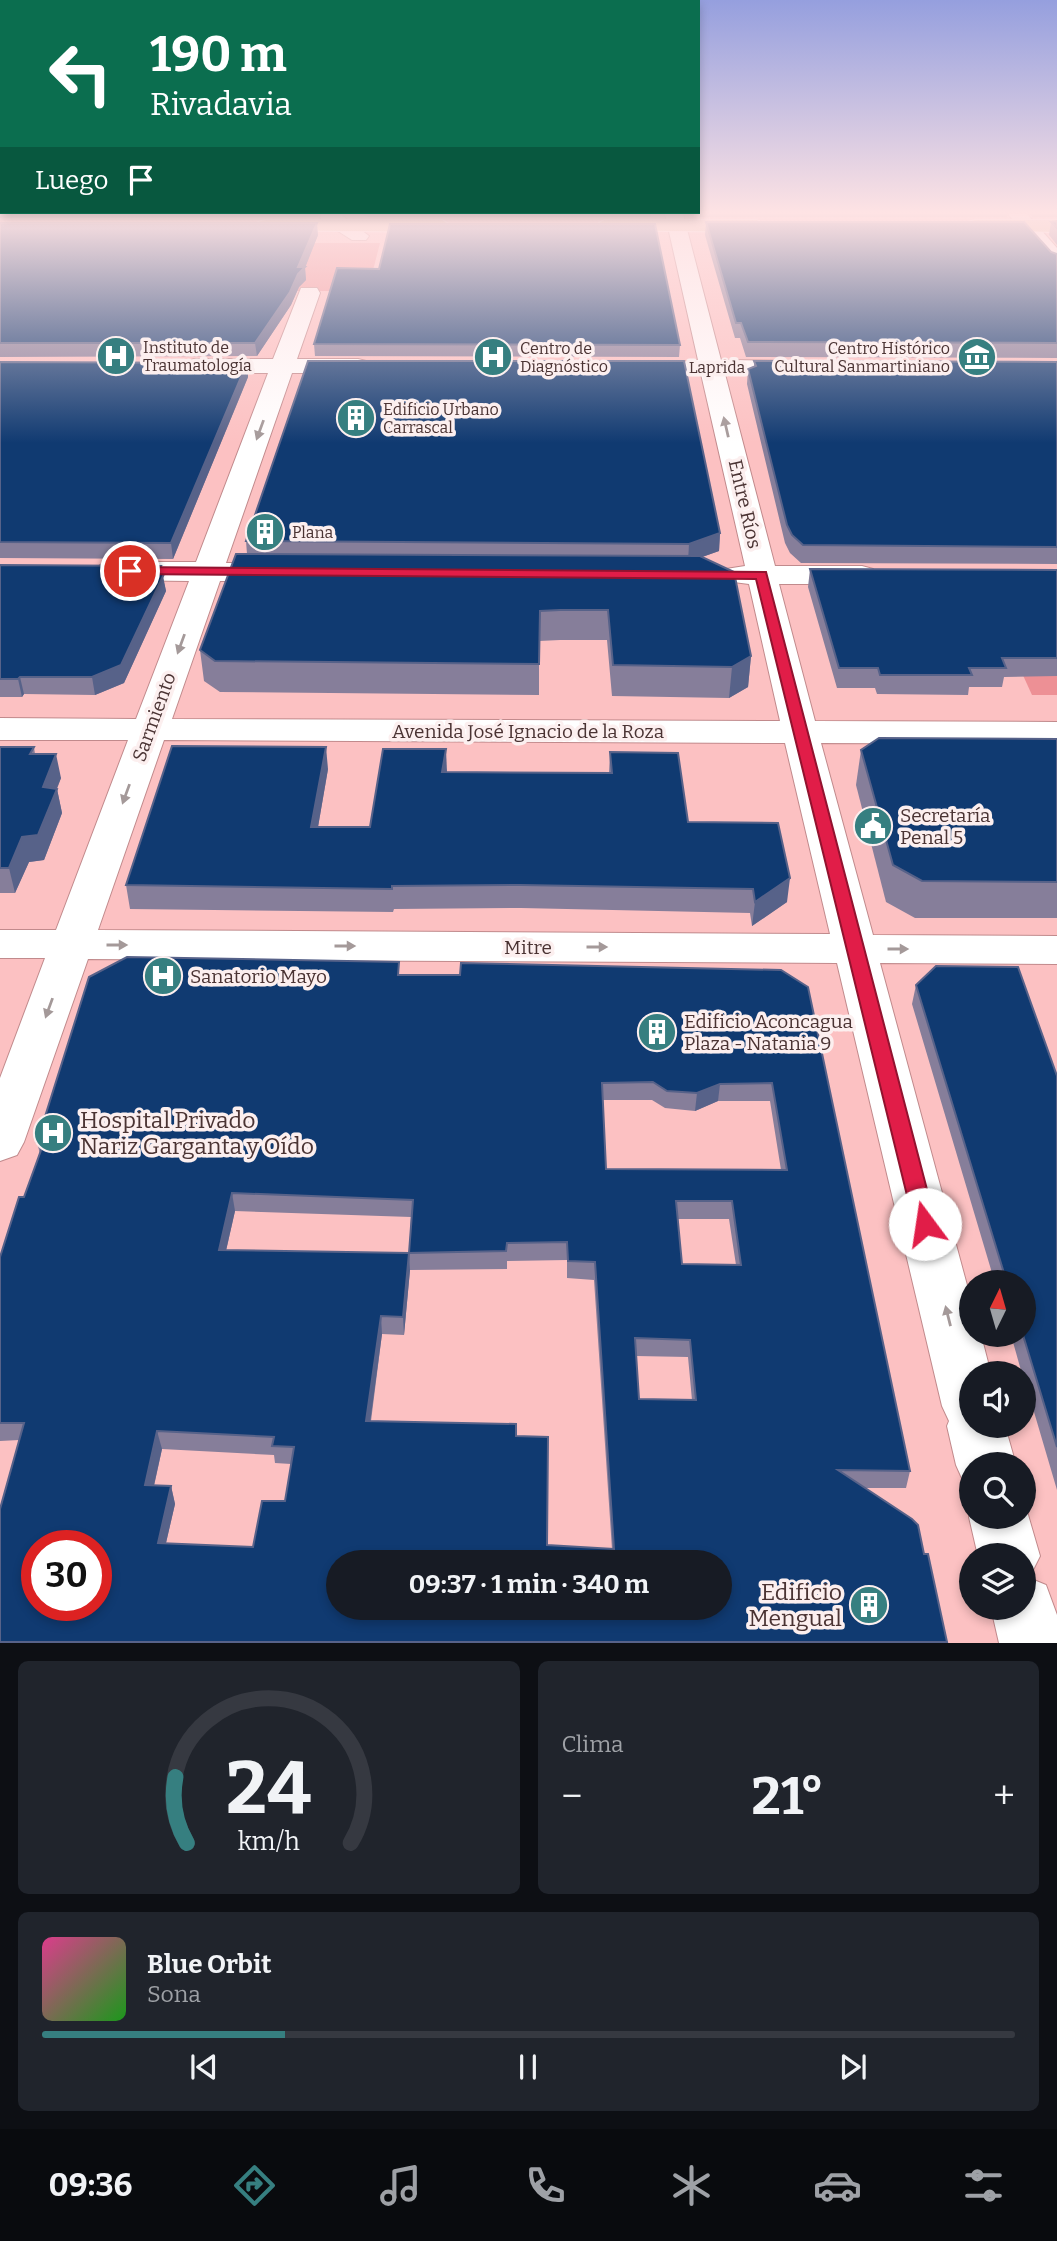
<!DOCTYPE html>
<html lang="es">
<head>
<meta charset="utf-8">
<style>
  :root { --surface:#171b24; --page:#20242c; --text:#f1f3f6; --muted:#9ea1a6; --line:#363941; --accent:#367f80 }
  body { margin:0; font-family:Bitter,serif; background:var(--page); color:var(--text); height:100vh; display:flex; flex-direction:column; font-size:26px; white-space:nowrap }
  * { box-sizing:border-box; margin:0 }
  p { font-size:23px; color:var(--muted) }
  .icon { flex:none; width:38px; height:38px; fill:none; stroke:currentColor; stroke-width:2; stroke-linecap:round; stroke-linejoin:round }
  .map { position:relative; height:1643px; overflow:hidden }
  .drawer { display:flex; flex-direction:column; gap:18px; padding:18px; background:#0d0f14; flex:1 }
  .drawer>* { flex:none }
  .guide { position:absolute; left:0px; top:0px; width:700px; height:214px; box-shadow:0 4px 10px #0003; background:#0b6e4f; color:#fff; overflow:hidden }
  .needle { width:46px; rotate:5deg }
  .fabs { position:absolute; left:959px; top:1270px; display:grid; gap:14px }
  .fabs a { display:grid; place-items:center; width:77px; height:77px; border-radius:50%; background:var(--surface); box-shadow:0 4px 10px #0003; font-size:35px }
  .speed { position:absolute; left:21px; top:1530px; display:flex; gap:14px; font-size:35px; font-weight:700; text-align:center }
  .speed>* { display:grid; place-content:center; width:91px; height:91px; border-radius:50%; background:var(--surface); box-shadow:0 4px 10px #0003; line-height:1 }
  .speed .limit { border:10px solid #d22; background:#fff; color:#111 }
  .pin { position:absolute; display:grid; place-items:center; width:60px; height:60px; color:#fff; margin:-30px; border:4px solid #fff; border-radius:50%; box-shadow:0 2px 7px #0007 }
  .me { position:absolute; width:77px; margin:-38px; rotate:346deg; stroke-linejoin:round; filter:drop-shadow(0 0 5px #0008) }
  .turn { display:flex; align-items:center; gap:24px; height:147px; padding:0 35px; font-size:32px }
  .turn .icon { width:91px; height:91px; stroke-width:2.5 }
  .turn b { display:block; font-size:49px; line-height:60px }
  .then { display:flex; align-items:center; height:66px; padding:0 35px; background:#0003; gap:14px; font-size:26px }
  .big { font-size:52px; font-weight:700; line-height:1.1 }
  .drawer .tile { flex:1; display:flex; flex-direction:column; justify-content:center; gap:10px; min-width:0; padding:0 24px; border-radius:10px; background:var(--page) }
  .drawer .dial { align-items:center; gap:0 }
  .dial svg { height:182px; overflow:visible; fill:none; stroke:var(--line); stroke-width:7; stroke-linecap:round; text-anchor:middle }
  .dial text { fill:var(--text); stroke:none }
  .song { display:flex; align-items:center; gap:21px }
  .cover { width:84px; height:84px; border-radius:10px; background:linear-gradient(135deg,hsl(330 70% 55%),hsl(120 70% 35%)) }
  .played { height:7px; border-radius:4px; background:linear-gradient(90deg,var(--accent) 25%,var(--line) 25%) }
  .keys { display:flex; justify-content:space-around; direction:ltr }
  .heat { display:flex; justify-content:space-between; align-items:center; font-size:38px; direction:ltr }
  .drawer .tiles { flex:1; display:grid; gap:18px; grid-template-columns:1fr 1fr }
  .tile:last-child { grid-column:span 2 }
  .trip { position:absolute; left:326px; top:1550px; width:406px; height:70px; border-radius:35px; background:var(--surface); box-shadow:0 4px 10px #0003; font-weight:700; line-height:70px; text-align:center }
  .tab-bar { display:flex; height:112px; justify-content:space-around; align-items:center; background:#090b0e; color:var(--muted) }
  .tab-bar .icon { width:49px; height:49px }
  .tab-bar .on { color:var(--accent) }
  .tab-bar b { font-size:32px; color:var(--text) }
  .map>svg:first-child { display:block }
</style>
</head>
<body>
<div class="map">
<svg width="1057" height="1643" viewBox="0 0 1057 1643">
  <rect width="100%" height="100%" fill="#fcc1c2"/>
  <g fill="#ed9095">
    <polygon points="303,243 380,243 370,282 335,291 284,291"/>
    <polygon points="990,603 1057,673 1057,695 1032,695"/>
  </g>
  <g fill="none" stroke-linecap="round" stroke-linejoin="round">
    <g stroke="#c18a8c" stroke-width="2">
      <g id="minor">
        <polygon points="322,214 340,214 369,236 366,240 352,240 322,221 320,217"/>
        <path d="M665,214H683L721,360L803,361L811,363L815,368L811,373L803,375L725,374L775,566H862L873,569L877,575L873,581L862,584H779L815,721L1057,722V744L821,743L873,935L1057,936V964L880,963L971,1300V1335H981L991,1374H971V1426H1005L1016,1465H971V1487L965,1485L956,1465L947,1426L949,1421L942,1406L837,963L88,959L24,1142L17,1155L0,1161V1078L45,958H0V930H56L128,740H0V718L136,719L189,581L111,580L100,577L96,571L100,565L111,562H196L268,373H195L187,371L183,366L187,361L195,359H273L301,288H317L320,293L297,359H358L366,361L370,366L366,371L358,373H292L226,563H281L292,566L296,572L292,578L281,581H220L172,719L780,721L749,584L726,581L722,575L726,569L745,566L701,374L680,372L676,367L680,362L698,360ZM164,740L785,743L830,934L98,930Z"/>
        <polygon points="1008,214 1027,214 1057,248 1057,266 1050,264"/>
        <polygon points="1024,1501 1040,1556 1029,1578 1046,1585 1057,1615 1057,1643 999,1643 991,1608 1024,1608 1024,1556 978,1556 969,1517 971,1513 971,1517 1024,1517"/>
      </g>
    </g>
    <g stroke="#fff" stroke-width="2">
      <g id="major">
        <polygon points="265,220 442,220 452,226 442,232 258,230 255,226 258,222"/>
        <polygon points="604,220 757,220 767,226 757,232 597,230 594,226"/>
        <polygon points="975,220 1057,220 1057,232 968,230 965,226 968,222"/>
      </g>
    </g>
    <use href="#minor" fill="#fff" fill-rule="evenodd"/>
    <use href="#major" fill="#dcc29a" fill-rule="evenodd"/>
  </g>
  <g fill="#867e9a" fill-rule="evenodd">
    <polygon points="0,214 319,214 318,217 0,218"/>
    <polygon points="361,214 651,214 651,217 368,217"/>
    <polygon points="698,214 1008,214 1007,217 699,217"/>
    <polygon points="1029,214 1057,214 1057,217 1033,217"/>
    <polygon points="1057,221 1057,245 1049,235 1051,222"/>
    <polygon points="706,222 1051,252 1057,254 1057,358 746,357 740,338 735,338 705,235"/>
    <polygon points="0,223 318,235 305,267 306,280 299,287 291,305 257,356 0,357"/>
    <polygon points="379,269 680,345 679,357 315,356 314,344"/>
    <polygon points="754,361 1057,362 1057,564 801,563 790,553 785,543 747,384 748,369 754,366"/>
    <polygon points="0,362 247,363 248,377 173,559 0,558"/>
    <polygon points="720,533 719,551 702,557 751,656 748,687 729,698 612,696 607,640 560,640 539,641 539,695 220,692 204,681 200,650 247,554 246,541"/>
    <polygon points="0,565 162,574 166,591 124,683 95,695 24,694 22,697 0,697"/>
    <polygon points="810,569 1057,570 1057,676 1004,677 1002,687 969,687 968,695 877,694 875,688 837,688 808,587"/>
    <polygon points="1057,739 1057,918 915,918 886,902 856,785 861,750"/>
    <polygon points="0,747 34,747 35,754 61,778 57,789 62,813 44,860 29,862 15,893 0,893"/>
    <polygon points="610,752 688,822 787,902 752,926 750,913 521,908 394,909 393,912 130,909 126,885 328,769 318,827 370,827 446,772 609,773"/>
    <path d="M781,970L910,1471L906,1488H864L912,1519L0,1642L19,1440L0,1441V1257L24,1197L40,1154L37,1142L400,975H460ZM603,1100H652L665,1108L695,1111L718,1101H770L781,1170L606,1169ZM235,1211L411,1217L409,1253L226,1251ZM678,1219H729L736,1265L682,1264ZM567,1260V1278L594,1280L612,1549L547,1545L516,1436L371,1421L382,1334L404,1335L410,1270L507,1269V1261ZM636,1356L688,1357L692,1400L639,1399ZM162,1449L274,1455L275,1463L291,1464L285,1501L253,1547L166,1543L175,1504L171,1486H154Z"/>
    <polygon points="916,985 1057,1076 1057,1490 1024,1378 1024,1374 1022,1374 1011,1335 1024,1335 1024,1283 995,1283 912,1004"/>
  </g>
  <g fill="#576289">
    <polygon points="317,223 318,235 305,268 306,280 299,287 291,305 257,356 255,343 298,274 298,267"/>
    <polygon points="247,363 248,377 173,559 171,543"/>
    <polygon points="720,533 719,551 688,562 689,544"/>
    <polygon points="161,566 166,591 124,683 95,695 92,677 157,574"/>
    <polygon points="751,656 748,687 729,698 732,667"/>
    <polygon points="20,677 24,694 22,697 18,679"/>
    <polygon points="326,747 328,769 314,850 311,827"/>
    <polygon points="446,749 447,772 442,772"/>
    <polygon points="56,754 61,778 54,795 57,789 62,813 44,860 29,862 15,893 9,868 22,837"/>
    <polygon points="790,878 787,902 752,926 755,902"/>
    <polygon points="720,1084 718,1101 695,1111 697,1093"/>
    <polygon points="232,1193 235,1211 222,1268 219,1250"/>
    <polygon points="409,1253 410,1270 404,1335 403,1317"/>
    <polygon points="381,1316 382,1334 368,1438 366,1421"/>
    <polygon points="157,1431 162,1449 150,1503 145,1485"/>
    <polygon points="171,1486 175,1504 162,1560 158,1543"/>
  </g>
  <g fill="#103a71" stroke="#576289" stroke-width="2" fill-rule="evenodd">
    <polygon points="1057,221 1057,228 1051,222"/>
    <polygon points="706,222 1024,222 1051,252 1057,254 1057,343 748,342 741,323 736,323"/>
    <polygon points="0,223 317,223 298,267 305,267 298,274 290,292 255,343 0,343"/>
    <polygon points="390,224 655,224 680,345 314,344 337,268 379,269"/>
    <polygon points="308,361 684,361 720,533 689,544 246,541"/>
    <polygon points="754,361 1057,362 1057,547 803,545 792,535 787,525 748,369 756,366"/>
    <polygon points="0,362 247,363 171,543 0,542"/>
    <polygon points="236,554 700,556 734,572 751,656 732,667 613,665 608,610 560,610 540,611 539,664 215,661 200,650"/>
    <polygon points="0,565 161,566 157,574 164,574 121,665 92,677 20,677 18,679 0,679"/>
    <polygon points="810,569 1057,570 1057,658 1002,658 1006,668 969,668 972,675 880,675 878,668 839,668"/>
    <polygon points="879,738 1057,739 1057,882 922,881 893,865 861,750"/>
    <polygon points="172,746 326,747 311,827 370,827 383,749 446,749 442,772 612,773 610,752 678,753 688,822 778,823 790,878 755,902 753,889 521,885 392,886 392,889 126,885"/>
    <polygon points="0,747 34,747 30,754 56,754 43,787 57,789 38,835 22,837 9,868 0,868"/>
    <path d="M127,957L399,962L398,975H460L461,963L781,970L808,987L910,1471L838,1470L912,1519L918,1525L924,1554H928L947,1642H0V1509L24,1423H0V1257L19,1197H24L44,1142H37L89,977ZM653,1082L667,1091L697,1093L720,1084L772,1083L787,1170L606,1169L602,1083ZM232,1193L413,1200L409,1253L219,1250ZM676,1201H732L741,1265L682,1264ZM567,1242L568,1261L595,1262L614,1549L547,1545L548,1437L516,1436V1424L366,1421L381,1316L403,1317L409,1253L506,1251L507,1243ZM635,1338L690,1340L696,1400L639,1399ZM157,1431L274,1437L272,1446L294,1447L285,1501H262L253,1547L158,1543L171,1486L145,1485ZM37,1545H96V1605H37ZM338,1563H719V1608H338Z"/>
    <polygon points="936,966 1018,967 1057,1076 1057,1447 1023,1335 1024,1335 1024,1283 1007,1283 916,985"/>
  </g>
  <defs><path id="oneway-solid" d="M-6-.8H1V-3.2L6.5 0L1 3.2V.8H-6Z" transform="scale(1.75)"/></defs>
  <g fill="#a49999">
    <use href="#oneway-solid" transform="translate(726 427) rotate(-103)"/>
    <use href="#oneway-solid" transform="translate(260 430) rotate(110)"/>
    <use href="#oneway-solid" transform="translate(181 644) rotate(110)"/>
    <use href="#oneway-solid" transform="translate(126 794) rotate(110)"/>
    <use href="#oneway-solid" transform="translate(117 945)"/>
    <use href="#oneway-solid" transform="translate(345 946)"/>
    <use href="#oneway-solid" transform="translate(597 947)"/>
    <use href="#oneway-solid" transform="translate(898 949)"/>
    <use href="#oneway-solid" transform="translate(49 1008) rotate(110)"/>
    <use href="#oneway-solid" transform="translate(948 1316) rotate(-104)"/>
  </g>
  <linearGradient id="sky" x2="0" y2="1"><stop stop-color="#959fde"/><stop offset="0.48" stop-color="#fee3e4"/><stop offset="1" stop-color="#fee3e4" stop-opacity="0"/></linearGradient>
  <rect width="1057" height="443" fill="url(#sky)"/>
  <polygon fill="#e11d48" stroke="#92132f" stroke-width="2" points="130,567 766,572 936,1224 932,1230 925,1232 917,1230 914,1224 756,579 125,574 125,568"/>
  <defs>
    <g id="hospital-disc" transform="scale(2.0125)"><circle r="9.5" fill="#367f80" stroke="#fcefef"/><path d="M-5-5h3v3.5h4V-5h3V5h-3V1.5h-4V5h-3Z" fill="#fff"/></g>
    <g id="museum-disc" transform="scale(2.0125)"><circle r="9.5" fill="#367f80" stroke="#fcefef"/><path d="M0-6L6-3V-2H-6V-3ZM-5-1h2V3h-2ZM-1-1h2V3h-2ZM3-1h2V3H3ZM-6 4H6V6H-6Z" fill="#fff"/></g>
    <g id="building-disc" transform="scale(2.0125)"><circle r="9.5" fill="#367f80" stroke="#fcefef"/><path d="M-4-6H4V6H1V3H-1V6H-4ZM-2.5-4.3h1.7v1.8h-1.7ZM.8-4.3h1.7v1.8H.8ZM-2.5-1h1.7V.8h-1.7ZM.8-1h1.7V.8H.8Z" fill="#fff"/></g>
    <g id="civic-disc" transform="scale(2.0125)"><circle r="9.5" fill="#367f80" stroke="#fcefef"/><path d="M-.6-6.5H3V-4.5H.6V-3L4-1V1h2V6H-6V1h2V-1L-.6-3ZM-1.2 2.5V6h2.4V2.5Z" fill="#fff"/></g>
  </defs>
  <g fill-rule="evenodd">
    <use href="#hospital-disc" x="116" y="356"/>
    <use href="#hospital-disc" x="493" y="357"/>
    <use href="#museum-disc" x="977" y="357"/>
    <use href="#building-disc" x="356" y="418"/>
    <use href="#building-disc" x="265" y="532"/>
    <use href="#civic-disc" x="873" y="826"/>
    <use href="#hospital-disc" x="163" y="976"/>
    <use href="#building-disc" x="657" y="1032"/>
    <use href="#hospital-disc" x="53" y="1133"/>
    <use href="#building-disc" x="869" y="1605"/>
  </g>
  <g text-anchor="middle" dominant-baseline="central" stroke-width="7" stroke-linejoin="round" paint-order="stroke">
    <g font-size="16" fill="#4a3333" stroke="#fcefef" text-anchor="start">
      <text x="143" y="347">Instituto de<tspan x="143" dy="18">Traumatología</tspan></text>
      <text x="520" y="348">Centro de<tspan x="520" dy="18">Diagnóstico</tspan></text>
      <text x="950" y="348" text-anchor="end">Centro Histórico<tspan x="950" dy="18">Cultural Sanmartiniano</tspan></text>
      <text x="383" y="409">Edificio Urbano<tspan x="383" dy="18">Carrascal</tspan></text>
      <text x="292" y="532">Plana</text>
    </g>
    <g font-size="16" fill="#4a3333" stroke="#fcefef">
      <text x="717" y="367">Laprida</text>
    </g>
    <g font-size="19" fill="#4a3333" stroke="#fcefef">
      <text transform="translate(745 504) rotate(77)">Entre Ríos</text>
      <text transform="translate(154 717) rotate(-70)">Sarmiento</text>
      <text x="528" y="731">Avenida José Ignacio de la Roza</text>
      <text x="528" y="947">Mitre</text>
    </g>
    <g font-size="19" fill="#4a3333" stroke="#fcefef" text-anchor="start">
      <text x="900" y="815">Secretaría<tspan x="900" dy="22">Penal 5</tspan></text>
      <text x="190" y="976">Sanatorio Mayo</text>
      <text x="684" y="1021">Edificio Aconcagua<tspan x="684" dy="22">Plaza - Natania 9</tspan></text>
    </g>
    <g font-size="23" fill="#4a3333" stroke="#fcefef" text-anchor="start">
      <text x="80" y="1120">Hospital Privado<tspan x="80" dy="26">Nariz Garganta y Oído</tspan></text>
      <text x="842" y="1592" text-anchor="end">Edificio<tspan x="842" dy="26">Mengual</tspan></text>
    </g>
  </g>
</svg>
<div class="fabs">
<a><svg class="needle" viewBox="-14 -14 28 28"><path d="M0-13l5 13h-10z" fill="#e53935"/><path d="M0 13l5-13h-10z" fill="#9ea1a6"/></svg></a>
<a><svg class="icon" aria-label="sound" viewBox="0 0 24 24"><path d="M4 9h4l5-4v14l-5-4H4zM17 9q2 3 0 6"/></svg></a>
<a><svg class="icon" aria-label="search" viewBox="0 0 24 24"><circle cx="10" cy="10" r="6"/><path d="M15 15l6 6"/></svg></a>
<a><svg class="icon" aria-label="layers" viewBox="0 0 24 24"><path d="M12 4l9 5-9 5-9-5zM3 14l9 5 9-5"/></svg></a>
</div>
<div class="speed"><div class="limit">30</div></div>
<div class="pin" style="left:130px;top:571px;background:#d93025"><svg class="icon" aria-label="arrive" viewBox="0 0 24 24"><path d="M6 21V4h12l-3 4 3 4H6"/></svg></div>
<svg class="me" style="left:925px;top:1224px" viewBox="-20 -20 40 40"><circle r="19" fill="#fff"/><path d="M0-13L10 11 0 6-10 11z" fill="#e11d48"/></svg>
<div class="trip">09:37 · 1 min · 340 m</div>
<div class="guide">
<div class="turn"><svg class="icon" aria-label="left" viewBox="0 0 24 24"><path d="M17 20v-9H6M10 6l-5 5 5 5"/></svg><div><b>190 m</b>Rivadavia</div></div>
<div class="then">Luego<svg class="icon" aria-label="arrive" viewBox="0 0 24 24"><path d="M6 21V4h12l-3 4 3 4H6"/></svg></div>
</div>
</div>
<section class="drawer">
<div class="tiles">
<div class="tile dial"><svg viewBox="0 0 100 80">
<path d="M14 69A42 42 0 1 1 86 69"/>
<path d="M14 69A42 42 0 0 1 9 40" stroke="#367f80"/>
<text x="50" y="56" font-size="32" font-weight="700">24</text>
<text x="50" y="72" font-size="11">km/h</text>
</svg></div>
<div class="tile"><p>Clima</p>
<div class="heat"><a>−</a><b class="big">21°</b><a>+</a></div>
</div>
<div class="tile">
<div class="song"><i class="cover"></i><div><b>Blue Orbit</b><p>Sona</p></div></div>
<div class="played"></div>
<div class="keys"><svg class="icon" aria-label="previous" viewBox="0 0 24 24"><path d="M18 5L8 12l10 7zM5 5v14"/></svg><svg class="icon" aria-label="pause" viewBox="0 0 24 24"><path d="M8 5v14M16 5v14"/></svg><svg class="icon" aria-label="next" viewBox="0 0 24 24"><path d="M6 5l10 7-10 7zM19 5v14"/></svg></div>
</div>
</div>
</section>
<nav class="tab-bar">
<b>09:36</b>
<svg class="icon on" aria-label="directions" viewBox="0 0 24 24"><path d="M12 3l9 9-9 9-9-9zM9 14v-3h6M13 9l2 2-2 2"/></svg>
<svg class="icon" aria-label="music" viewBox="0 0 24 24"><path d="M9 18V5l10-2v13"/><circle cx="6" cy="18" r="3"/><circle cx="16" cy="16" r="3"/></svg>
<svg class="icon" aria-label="phone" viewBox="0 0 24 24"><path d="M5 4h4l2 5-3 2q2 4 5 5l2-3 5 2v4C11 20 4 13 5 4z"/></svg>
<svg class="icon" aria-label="climate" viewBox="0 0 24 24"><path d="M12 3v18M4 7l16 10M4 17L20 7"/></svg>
<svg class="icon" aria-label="car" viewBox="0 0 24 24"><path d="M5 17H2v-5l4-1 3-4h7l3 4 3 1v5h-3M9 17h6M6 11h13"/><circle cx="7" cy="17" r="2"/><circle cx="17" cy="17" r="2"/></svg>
<svg class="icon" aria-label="filters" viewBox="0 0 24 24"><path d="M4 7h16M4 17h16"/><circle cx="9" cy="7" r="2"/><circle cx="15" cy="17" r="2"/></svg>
</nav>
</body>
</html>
